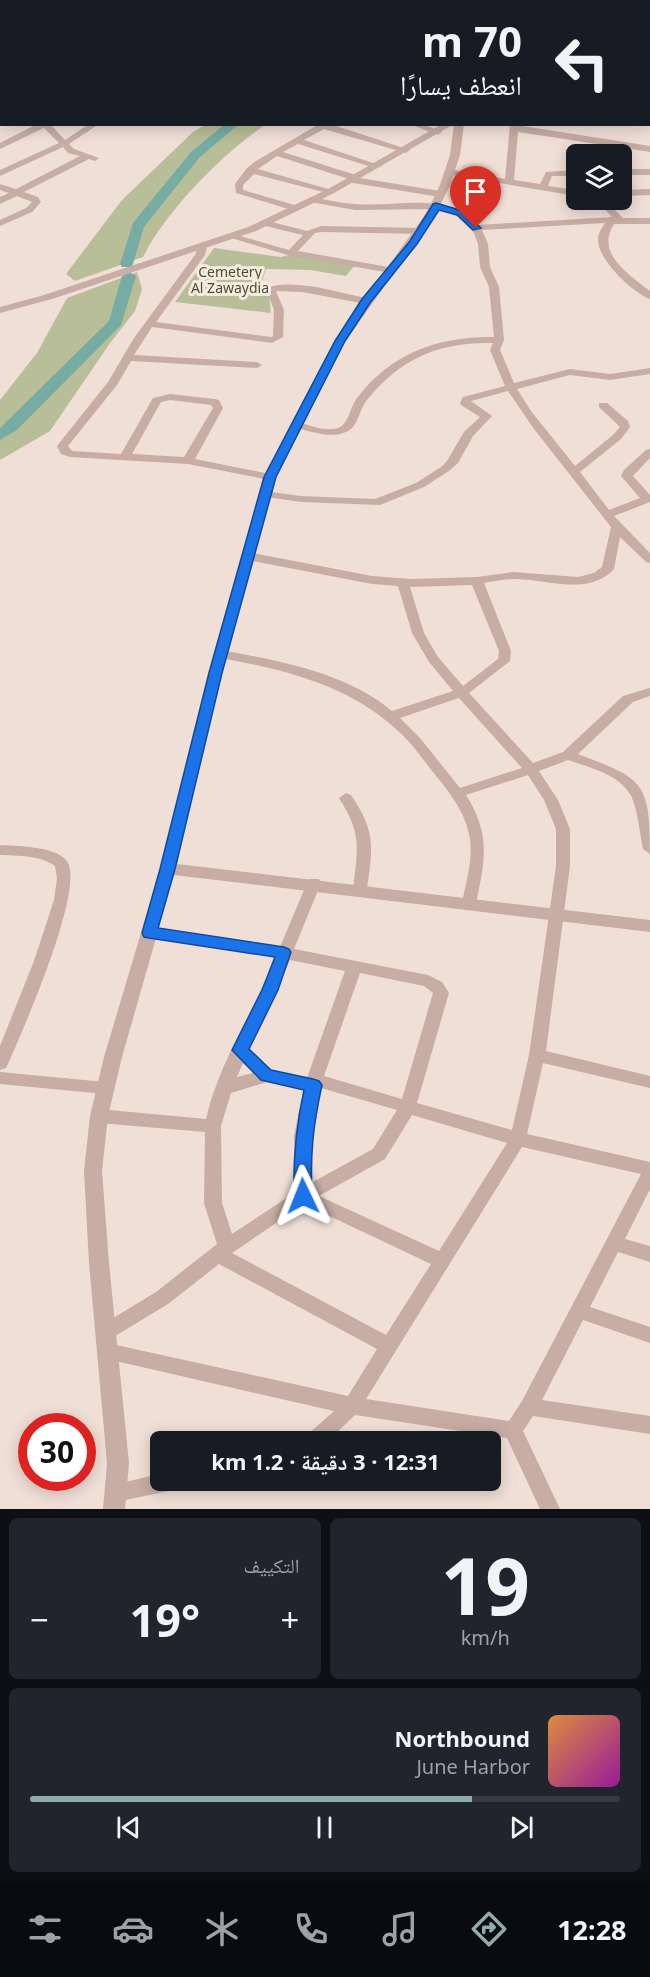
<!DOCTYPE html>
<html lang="ar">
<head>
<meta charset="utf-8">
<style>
  :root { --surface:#171b24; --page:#20242c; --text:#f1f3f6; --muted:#9ea1a6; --line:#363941; --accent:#91abaa }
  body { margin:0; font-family:"Noto Sans","Noto Naskh Arabic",sans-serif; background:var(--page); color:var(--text); direction:rtl; height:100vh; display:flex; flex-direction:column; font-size:22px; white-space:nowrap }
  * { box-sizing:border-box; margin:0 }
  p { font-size:20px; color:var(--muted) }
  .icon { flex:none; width:33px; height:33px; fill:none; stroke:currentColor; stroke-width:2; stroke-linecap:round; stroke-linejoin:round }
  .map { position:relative; height:1509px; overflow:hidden; direction:ltr }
  .side { display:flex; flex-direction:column; gap:9px; padding:9px; background:#0d0f14; flex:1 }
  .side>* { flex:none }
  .top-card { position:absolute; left:0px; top:0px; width:651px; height:126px; box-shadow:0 3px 15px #0003; direction:rtl; background:#171b24; color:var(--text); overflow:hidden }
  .fabs { position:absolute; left:566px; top:144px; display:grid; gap:12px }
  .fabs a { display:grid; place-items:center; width:66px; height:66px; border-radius:9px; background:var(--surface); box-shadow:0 3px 15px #0003; font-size:30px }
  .speed { position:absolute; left:18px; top:1413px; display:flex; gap:12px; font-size:30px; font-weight:700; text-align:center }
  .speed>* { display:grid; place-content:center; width:78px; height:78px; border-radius:50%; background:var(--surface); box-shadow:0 3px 15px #0003; line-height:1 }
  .speed .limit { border:9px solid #d22; background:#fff; color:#111 }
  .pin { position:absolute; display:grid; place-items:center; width:51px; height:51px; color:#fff; margin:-62px -26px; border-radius:50% 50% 50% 0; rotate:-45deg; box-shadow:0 0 6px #0007 }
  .pin .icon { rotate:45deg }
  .me { position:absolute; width:66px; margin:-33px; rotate:358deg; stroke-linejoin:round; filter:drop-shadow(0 0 4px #0008) }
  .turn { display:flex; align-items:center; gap:21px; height:126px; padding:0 30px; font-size:27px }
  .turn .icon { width:78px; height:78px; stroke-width:2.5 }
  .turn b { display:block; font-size:42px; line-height:51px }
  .big { font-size:45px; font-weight:700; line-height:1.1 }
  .side .card { flex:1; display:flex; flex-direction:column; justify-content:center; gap:9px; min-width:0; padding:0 21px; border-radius:9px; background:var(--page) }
  .side .dial { align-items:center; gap:0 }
  .dial b { font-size:78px; line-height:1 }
  .song { display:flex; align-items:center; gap:18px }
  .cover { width:72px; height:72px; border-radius:9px; background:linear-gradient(135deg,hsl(30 70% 55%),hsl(300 70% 35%)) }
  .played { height:6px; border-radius:3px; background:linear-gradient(90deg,var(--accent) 75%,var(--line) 75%) }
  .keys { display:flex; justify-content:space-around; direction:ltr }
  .heat { display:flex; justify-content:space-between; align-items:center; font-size:33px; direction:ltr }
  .side .tiles { flex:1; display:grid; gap:9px; grid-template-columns:1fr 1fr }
  .card:last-child { grid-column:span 2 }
  .trip { position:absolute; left:150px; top:1431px; width:351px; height:60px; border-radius:9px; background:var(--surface); box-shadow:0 3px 15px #0003; font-weight:700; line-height:60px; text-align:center; direction:rtl }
  .tabs { display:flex; height:96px; justify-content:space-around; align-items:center; background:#090b0e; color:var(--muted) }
  .tabs .icon { width:42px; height:42px }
  .tabs .on { color:var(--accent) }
  .tabs b { font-size:27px; color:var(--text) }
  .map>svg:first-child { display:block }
</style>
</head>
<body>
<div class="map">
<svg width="650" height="1509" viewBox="0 0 650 1509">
  <rect width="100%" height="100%" fill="#f0dfd7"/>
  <g fill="#b8be97">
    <path d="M205,125H265C222,154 167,210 143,257L75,281L66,274L122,200L193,132Z"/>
    <polygon points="214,248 281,257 292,254 355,265 346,276 310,270 266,269 262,281 269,295 271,313 175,302"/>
    <polygon points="137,272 142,289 135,311 110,343 50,431 0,460 0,400 37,353 67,298"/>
  </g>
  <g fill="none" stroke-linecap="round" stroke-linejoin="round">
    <g fill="#76aca4" fill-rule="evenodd">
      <polygon points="225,124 239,124 199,158 144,227 132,267 122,267 120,264 133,223 191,152"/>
      <polygon points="129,272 136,276 121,325 17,430 0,440 0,428 109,321 122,276"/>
    </g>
    <g fill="#c7ada3" fill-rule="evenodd">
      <polygon points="112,0 129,2 113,2"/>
      <polygon points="159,0 168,0 158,2"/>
      <polygon points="179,0 192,2 180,2"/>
      <polygon points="246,0 254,0 254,2 247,2"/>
      <polygon points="301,0 309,0 300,2"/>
      <polygon points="356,0 366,0 367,2 357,2"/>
      <polygon points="410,0 423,2 411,2"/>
      <polygon points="463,0 476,0 461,2"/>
      <rect x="0" y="11" width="2" height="4"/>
      <rect x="0" y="40" width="2" height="4"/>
      <rect x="0" y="56" width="2" height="4"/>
      <rect x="0" y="66" width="2" height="4"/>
      <polygon points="0,87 2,87 0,92"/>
      <polygon points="0,114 2,114 0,119"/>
      <polygon points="37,124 50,124 65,140 89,124 99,124 69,144 74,149 99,158 95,161 89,159 24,192 38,197 41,202 32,212 0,226 0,220 26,208 32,202 17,196 0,204 0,197 9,193 0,190 0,184 16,189 80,156 68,153 63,147 0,176 0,170 59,143 44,128 0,149 0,143"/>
      <polygon points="319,124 330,124 410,150 406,153 324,129 304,140 382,166 375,168 298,144 283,152 359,176 360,178 440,191 444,194 440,197 353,183 350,182 349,179 277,156 258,169 335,191 331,194 254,174 243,185 243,190 298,206 299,208 295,211 236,193 235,184 247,168 256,161"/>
      <polygon points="409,124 423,124 442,132 438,135"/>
      <polygon points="510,124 650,146 650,152 518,132 514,180 540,184 546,172 576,170 576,176 552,176 548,186 576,190 576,196 446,174 446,170 449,169 505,179"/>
      <rect x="621" y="169" width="29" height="6"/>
      <polygon points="650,189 650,195 621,196 621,190"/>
      <path d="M313,197C327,200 340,203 354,204C395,208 447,190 477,225L612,217L596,200H605L623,218H650V224H614C595,253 629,275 650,291V299C633,293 598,260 598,240C598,233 601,229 605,223L482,230L488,244L490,267L499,287L504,340L500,350L514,383L570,369L610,374L650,368V374L610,380L570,375L517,389L531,411L575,466L613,435L620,427L599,407V403H607L628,421L630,427L621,439L580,472L609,510L640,498L621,476L624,470L646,450L650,449V458L633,476L650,495V502L614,516L650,553V563L646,562L620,537L614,569C589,596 549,580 517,579C506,579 495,581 484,583L511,651L510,661L469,693L533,763L563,752L623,696L650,688V696L633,702L578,754C644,779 650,782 650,854L643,849C640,834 637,805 630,794C618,774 588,767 568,760L539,771L558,800L570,829V866L546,1051L650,1076V1088L543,1063L527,1134L650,1162V1189L625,1239L650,1246V1262L618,1252L590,1307L650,1327V1343L583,1320L542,1400L650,1416V1434L533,1416L523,1431L560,1509H540L507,1438L355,1415L327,1442H304L306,1436L334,1411L107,1359L100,1357L98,1351L100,1345L107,1343L348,1396L377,1349L219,1264L168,1304L112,1338L106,1340L100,1338L97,1332L100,1326L156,1292L217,1244L204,1203L205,1132L99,1123L93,1121L91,1116L93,1111L99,1109L206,1119C219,1062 254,1011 276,957L149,938L144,937L142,933L144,929L149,928L280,947L307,883L309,879H319L321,883L294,949L428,975L442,982L449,993L417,1103L512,1130L529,1055L556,866V829L544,800L528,775L466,795C491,834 485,861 476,903L474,907H464L462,903C466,882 473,861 470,839C466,812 449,792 433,772C421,757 411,742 397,730C348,685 285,670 221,658L215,654L221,650C279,661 345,672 392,711L453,691L429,662L412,633L398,586L372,584L247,560L241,556L243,553L247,552L372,576L411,579L477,577L513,572L578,577L594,573L602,567L611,527L534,429L508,391L471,401L492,416L473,436L458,463L449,471L424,487L380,505L301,502L260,496L258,494L264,491L301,496L375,499L416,483L441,467L447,461L464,432L480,417L461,405L460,403L463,397L505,386L490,350L493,343C439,342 401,358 367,400C359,409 359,425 348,431C332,440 310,431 293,427L292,425L297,422C309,425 325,432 338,428C349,424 350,407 357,398C391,353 439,336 494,337L489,287L480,267L478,244L474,233L457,215L436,209L355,210L310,202L309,200ZM472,585L499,651L498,659L463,686L438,657L424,633L410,587ZM459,698L522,768L460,788L420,738L400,718ZM290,960L345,971L307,1078L272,1071L249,1049ZM360,973L424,986L433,993L402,1099L324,1076ZM243,1063L253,1073L237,1077ZM267,1082L304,1090L294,1135V1193L232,1234L222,1203L221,1126L231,1093ZM321,1088L397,1110L373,1149L311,1183V1135ZM412,1115L507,1143L439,1251L319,1196L385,1159ZM522,1147L641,1174L522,1401L509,1421L366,1399ZM304,1204L431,1264L386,1335L232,1253Z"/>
      <polygon points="264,220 307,231 321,226 421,228 426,231 421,234 321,232 315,233 298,251 394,268 394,272 391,273 291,256 228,237 233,234 289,250 303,235 261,225 259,223"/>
      <path d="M199,245L207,247L205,255L156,322L271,337L273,336L274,310L266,289L268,287C299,279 335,292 366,298L371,301L366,304L302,292L276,291L284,310L283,337L272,343L152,327L134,355L257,362L262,365L257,368L131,361L117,385L68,446L72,451L121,454L153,398L170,394L215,399L219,400L223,408L195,459L270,474L276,477L270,480L188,464L70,457L61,454L57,446L108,382L134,338L195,255ZM170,400L211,405L213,408L184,457L132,454L161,402Z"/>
      <path d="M346,793L351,795C376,832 373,847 367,889L365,893H355L353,889C358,848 362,834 339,798Z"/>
      <path d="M0,845C17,846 54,846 66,860C88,884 21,1034 8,1064L6,1068L0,1070V1046L34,961L54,900L57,878L55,866C40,855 18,856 0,855Z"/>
      <polygon points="0,1072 105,1082 111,1083 113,1088 111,1093 105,1094 0,1084"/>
      <polygon points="160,1474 160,1480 188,1480 185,1487 178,1489 116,1502 109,1500 106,1493 109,1486 116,1484"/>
    </g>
    <g fill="#c7ada3" fill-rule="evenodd">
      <rect x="557" y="0" width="8" height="2"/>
      <polygon points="624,0 645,0 647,2 625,2"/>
      <polygon points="442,124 454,124 334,193 256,231 52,299 0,313 0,307 44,295 248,227 328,189"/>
      <polygon points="454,124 464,124 460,155 450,185 437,212 345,342 276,477 222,673 177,864 650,920 650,932 174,875 122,1057 108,1116 102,1171 109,1263 129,1463 125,1509 103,1509 107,1463 89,1263 84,1171 90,1116 104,1057 160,869 208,673 264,477 334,342 427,212 440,185 450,155"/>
    </g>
    <g fill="#9b7c75" fill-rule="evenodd">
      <polygon points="33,0 43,0 32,2"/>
      <polygon points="0,16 2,16 0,21"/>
    </g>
  </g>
  <path fill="#1a73e8" stroke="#114b97" stroke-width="1.5" d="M436,203L463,211L481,228L473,230L457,215L439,210L417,244L370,303L345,341L276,477L222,673L175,869L158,928L284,947L289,949L291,952L278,990L249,1049L271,1070L313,1079L319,1081L322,1085C313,1126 310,1154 312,1196L309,1201L303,1203L297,1201L294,1196C293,1159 296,1126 304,1090L261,1080L232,1050L262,990L275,957L149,938L144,937L142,933L160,869L209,673L264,477L335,341L362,299L410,241L433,204Z"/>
  <g text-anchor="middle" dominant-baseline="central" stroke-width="6" stroke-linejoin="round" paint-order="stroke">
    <g font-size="14" fill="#495029" stroke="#f8eae2">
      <text x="230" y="271">Cemetery<tspan x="230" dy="16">Al Zawaydia</tspan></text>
    </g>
  </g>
</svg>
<div class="fabs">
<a><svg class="icon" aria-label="layers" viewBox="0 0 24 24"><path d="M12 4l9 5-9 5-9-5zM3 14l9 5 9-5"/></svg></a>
</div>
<div class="speed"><div class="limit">30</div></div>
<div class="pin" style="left:476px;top:228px;background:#d93025"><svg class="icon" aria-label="arrive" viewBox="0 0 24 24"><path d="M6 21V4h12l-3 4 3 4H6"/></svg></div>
<svg class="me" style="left:303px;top:1196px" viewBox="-20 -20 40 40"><path d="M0-17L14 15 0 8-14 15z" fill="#1a73e8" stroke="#fff" stroke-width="4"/></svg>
<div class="trip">12:31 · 3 دقيقة · 1.2 km</div>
<div class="top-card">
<div class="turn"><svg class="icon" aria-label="left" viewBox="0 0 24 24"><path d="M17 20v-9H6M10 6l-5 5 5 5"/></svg><div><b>70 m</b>انعطف يسارًا</div></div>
</div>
</div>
<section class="side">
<div class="tiles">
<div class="card dial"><b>19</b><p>km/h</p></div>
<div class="card"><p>التكييف</p>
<div class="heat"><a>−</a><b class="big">19°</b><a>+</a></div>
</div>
<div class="card">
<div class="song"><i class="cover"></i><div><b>Northbound</b><p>June Harbor</p></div></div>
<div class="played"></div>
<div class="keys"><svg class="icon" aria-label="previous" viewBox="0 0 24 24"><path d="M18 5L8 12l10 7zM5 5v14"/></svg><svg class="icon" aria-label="pause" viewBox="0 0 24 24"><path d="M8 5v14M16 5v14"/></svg><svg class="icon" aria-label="next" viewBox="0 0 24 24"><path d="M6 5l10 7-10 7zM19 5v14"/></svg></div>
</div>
</div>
</section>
<nav class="tabs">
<b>12:28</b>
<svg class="icon on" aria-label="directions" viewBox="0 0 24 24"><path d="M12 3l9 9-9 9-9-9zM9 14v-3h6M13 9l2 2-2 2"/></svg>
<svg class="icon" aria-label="music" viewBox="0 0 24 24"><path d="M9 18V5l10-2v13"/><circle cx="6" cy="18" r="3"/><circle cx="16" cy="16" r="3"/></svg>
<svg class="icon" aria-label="phone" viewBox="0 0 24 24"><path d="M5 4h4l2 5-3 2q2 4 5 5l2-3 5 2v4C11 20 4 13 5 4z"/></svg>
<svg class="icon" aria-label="climate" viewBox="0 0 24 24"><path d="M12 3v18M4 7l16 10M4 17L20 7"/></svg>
<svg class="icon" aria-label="car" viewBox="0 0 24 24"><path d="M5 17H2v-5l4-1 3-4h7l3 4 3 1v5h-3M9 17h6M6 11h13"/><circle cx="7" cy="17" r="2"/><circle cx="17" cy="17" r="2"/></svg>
<svg class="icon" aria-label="filters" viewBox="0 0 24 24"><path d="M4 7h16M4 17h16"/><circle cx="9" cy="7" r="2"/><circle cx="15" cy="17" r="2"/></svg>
</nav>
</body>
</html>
